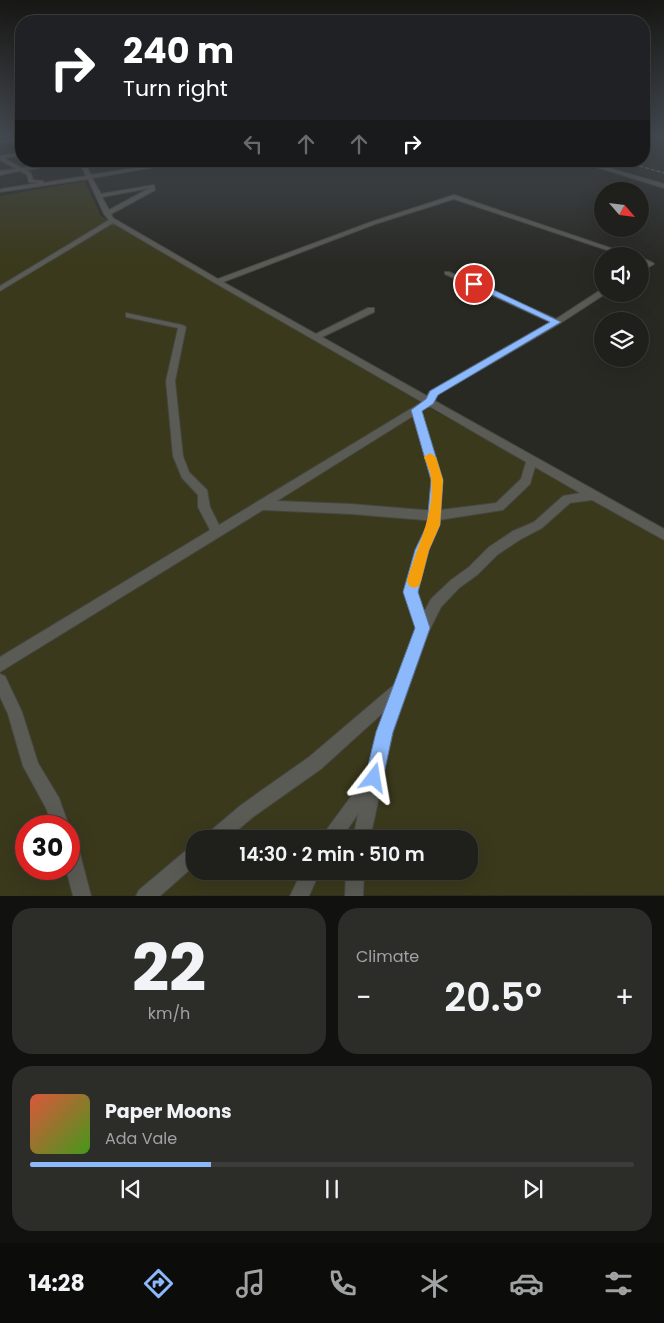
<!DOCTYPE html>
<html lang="en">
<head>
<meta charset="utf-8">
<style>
  :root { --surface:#1f1f1b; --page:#2c2c28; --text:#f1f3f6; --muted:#a1a2a3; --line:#3c3d3a; --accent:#8cb9fc }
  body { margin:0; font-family:Poppins,sans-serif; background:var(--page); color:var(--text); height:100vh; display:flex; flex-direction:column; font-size:19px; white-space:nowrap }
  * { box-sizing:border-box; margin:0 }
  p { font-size:16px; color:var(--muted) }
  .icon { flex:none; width:28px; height:28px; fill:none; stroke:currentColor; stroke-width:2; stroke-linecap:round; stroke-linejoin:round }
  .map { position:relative; height:896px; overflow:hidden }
  .details { display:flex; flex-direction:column; gap:12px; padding:12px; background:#11110f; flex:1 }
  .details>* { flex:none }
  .guide { position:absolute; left:15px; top:15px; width:635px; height:152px; border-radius:20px; box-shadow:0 5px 20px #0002,0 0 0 1px var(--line); background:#202124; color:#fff; overflow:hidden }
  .needle { width:32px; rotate:118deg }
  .tools { position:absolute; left:594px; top:182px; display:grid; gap:10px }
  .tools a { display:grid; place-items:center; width:55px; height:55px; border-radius:50%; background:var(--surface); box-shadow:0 5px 20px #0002,0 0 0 1px var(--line); font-size:25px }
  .speed { position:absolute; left:15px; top:815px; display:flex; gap:10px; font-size:25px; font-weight:700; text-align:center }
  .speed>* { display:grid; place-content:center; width:65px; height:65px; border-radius:50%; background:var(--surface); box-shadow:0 5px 20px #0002,0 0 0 1px var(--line); line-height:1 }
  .speed .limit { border:8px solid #d22; background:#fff; color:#111 }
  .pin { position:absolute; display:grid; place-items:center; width:42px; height:42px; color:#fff; margin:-21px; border:2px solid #fff; border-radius:50%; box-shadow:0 1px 5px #0007 }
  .me { position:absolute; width:55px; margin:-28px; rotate:14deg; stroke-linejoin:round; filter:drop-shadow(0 0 4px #0008) }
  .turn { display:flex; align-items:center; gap:18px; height:105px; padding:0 25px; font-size:22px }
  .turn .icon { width:65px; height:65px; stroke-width:2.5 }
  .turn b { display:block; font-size:35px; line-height:42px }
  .lanes { display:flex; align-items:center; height:48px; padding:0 25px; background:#0003; justify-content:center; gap:25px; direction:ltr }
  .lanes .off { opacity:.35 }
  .big { font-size:38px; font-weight:600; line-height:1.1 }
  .details .widget { flex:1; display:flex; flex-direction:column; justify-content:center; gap:8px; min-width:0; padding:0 18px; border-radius:20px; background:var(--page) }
  .details .dial { align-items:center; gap:0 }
  .dial b { font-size:65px; line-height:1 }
  .song { display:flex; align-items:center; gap:15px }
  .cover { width:60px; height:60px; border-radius:8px; background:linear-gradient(135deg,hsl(10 70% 55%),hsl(100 70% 35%)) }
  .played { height:5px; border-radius:2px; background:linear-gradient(90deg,var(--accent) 30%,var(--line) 30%) }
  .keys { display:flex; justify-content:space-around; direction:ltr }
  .heat { display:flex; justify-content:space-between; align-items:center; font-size:28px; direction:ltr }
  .details .tiles { flex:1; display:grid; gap:12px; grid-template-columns:1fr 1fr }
  .widget:last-child { grid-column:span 2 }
  .trip { position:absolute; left:186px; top:830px; width:292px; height:50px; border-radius:20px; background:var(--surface); box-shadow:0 5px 20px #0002,0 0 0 1px var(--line); font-weight:600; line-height:50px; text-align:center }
  .dock { display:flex; height:80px; justify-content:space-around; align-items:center; background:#0c0c0b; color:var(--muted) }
  .dock .icon { width:35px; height:35px }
  .dock .selected { color:var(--accent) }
  .dock b { font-size:22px; color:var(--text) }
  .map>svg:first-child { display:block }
</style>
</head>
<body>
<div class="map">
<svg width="664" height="896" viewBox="0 0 664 896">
  <rect width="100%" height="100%" fill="#292924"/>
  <path fill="#3a391c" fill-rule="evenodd" d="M85,181L101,216L444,416L595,495L664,537V895L0,896V196ZM26,826H69V869H26ZM195,839H470V871H195Z"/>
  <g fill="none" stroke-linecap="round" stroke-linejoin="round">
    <g stroke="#464642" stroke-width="2">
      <g id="minor">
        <polygon points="21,138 21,140 0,143 0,141"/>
        <path d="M21,153V155L3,158L22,168L65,161H78L26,170L31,173L33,180L43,181V183L86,176L79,161H84L91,175L177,161H190L92,178L101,194L154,185L155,190L111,214L113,218L218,279L371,222L454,195L634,256H625L454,199L375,224L223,282L316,334L368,308H374V312L322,337L427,396L430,391L550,322L445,274V272H449L556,319L599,291H602V294H605L559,324L437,395L435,401L664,529V540L592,500L570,503L542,528L521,539L497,555L477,575L459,588L441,607L429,631L393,732L370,839H353L358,814L341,839H322L324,833L367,775L377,732L386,710L321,769L253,817L227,839H206L208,833L241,805L309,757L396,683L416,628L405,592L416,550L427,525L428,518L424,520L351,514L263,510L0,672V657L210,530L198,507V495L182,478L173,456L166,381L178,328L126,317V313L182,325L186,327L175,381L183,456L189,472L207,490L210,507L219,525L422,402L215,283L113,223L0,291V286L109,220L104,214L88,179L0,192L1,189L39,183L29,182L27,175L20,171L0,175V171L16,169L0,160V156ZM150,188L109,210L102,197ZM429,406L526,462L521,479L496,503L440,510L442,480L421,411ZM413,416L432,480L429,513L424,510L351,504L277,501ZM535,467L580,493L563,496L534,522L513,531L489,547L469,567L451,580L431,599L424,612L417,592L428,550L439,525V520L503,510L530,484Z"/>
        <polygon points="577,161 585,161 664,184 664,188"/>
        <polygon points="640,257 653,263 654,264 640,272 640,267 646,264 640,261"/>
        <polygon points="0,674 5,676 22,712 38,763 59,798 69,826 69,828 69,826 53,826 46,808 23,766 8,714 0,697"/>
        <polygon points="69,837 75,840 78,846 91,896 73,896 66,869 69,869"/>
        <polygon points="195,845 195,865 160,896 136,896 139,890 189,848"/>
        <polygon points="302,871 320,871 309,896 290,896"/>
        <polygon points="346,871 364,871 363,896 345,896"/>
      </g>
    </g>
    <use href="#minor" fill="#5b5b55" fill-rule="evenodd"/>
    <polyline stroke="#8f8f8b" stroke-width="1" stroke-dasharray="4 2" stroke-linecap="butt" points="622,161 664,173"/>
    <g stroke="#464642" stroke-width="12" stroke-linecap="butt">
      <polyline id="minor-bridge" points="424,515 434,516"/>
    </g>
    <use href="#minor-bridge" stroke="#5b5b55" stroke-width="10"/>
  </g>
  <linearGradient id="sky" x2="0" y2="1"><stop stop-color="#171714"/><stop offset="0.52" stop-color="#434950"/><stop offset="1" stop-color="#434950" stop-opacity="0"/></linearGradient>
  <rect width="664" height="262" fill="url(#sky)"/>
  <polygon fill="#8cb9fc" stroke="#5b78a4" points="471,282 477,282 561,322 438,395 433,404 422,411 443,480 440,525 429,550 418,592 430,628 393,732 383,778 380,785 374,787 367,785 365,778 376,732 415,628 403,592 415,550 427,525 431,480 411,410 426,399 430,391 550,322 471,285"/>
  <path fill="#f59e0b" d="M430,453L436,457L443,480L440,525L429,550L421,581L419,586L414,588L409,586L407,581C416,548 435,515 431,480C431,472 427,464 424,457Z"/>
</svg>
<div class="tools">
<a><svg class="needle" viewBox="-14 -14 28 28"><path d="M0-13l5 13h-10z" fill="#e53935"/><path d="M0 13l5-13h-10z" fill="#a1a2a3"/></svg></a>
<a><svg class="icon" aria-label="sound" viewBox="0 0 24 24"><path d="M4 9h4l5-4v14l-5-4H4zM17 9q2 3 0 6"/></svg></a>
<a><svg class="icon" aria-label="layers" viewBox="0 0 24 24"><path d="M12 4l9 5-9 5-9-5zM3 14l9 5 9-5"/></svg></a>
</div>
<div class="speed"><div class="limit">30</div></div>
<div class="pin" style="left:474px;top:284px;background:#d93025"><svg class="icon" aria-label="arrive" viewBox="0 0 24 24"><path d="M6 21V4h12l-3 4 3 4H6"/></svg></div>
<svg class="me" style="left:374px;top:778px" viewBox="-20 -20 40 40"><path d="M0-17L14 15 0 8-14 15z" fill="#8cb9fc" stroke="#fff" stroke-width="4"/></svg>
<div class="trip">14:30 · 2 min · 510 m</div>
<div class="guide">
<div class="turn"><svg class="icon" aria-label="right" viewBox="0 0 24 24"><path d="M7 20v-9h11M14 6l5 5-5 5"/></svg><div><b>240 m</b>Turn right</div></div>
<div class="lanes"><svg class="icon off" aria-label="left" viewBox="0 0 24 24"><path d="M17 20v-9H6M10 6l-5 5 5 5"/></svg><svg class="icon off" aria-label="ahead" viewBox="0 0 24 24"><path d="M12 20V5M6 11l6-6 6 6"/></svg><svg class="icon off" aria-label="ahead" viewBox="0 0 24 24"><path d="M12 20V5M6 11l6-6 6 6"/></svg><svg class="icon" aria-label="right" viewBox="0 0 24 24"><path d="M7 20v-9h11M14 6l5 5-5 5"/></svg></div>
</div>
</div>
<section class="details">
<div class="tiles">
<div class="widget dial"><b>22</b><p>km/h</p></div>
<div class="widget"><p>Climate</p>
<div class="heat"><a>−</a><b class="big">20.5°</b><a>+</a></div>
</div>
<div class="widget">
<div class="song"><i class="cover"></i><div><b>Paper Moons</b><p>Ada Vale</p></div></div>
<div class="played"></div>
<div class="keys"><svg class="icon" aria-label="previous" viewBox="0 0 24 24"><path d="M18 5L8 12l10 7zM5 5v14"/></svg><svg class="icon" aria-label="pause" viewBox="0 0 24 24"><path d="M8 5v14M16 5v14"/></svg><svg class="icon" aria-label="next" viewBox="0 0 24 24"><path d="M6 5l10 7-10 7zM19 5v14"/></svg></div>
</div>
</div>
</section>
<nav class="dock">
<b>14:28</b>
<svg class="icon selected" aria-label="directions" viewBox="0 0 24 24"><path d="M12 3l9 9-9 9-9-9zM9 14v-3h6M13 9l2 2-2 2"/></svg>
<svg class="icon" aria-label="music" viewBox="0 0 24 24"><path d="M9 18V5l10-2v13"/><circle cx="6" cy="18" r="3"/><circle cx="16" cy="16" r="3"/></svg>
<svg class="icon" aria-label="phone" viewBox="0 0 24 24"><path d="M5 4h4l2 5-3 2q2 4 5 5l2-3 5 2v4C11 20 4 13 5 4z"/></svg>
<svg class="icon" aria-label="climate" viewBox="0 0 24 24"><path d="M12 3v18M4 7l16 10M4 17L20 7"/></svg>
<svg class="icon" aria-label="car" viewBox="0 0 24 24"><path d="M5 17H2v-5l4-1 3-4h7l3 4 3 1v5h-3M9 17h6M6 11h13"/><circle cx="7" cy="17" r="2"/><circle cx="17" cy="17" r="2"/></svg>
<svg class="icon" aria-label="filters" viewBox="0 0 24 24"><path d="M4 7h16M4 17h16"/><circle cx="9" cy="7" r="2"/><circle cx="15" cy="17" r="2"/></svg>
</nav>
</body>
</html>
